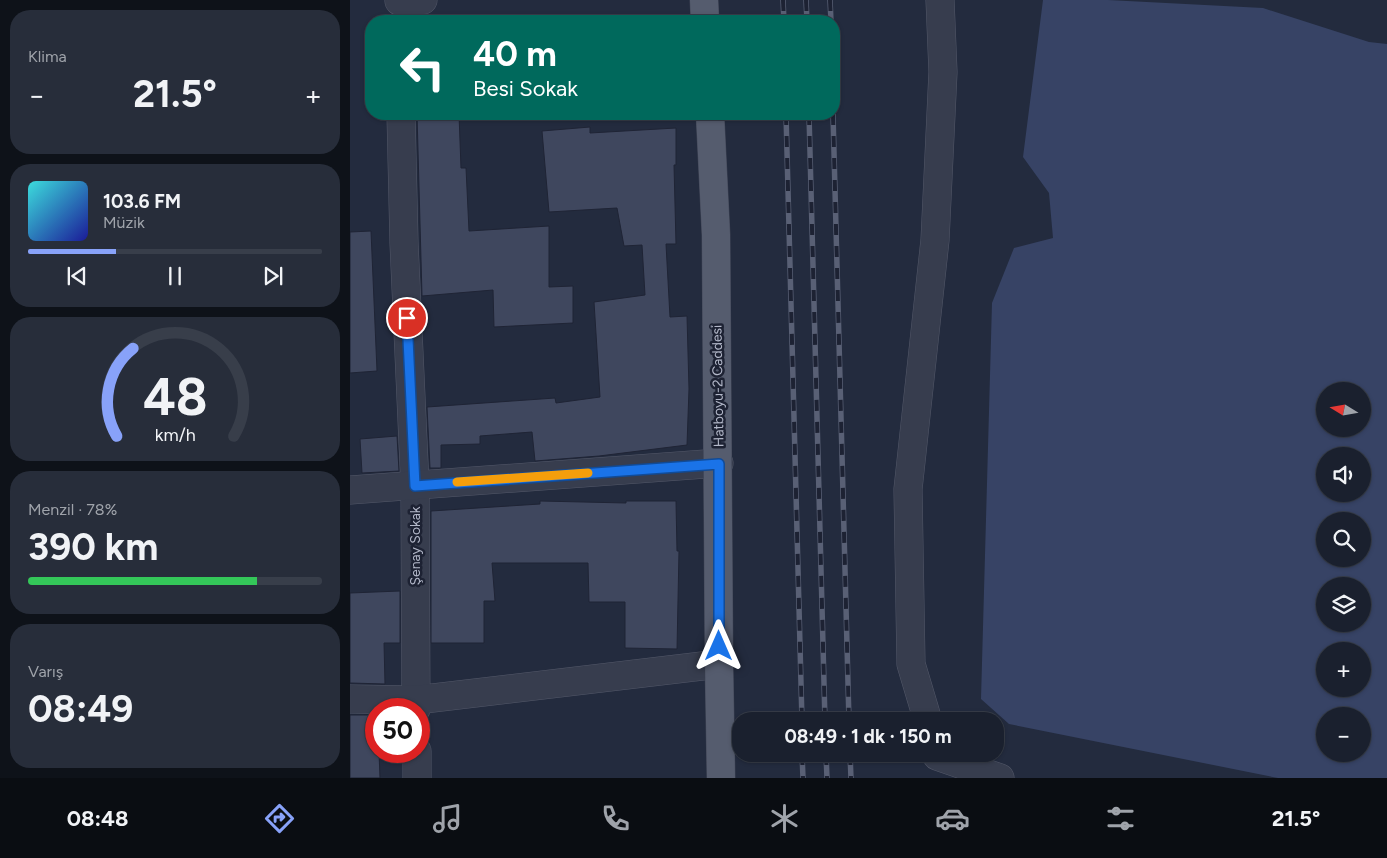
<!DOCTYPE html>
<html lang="tr">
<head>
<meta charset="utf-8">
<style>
  :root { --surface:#1a202e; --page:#272d3a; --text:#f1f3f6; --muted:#9fa3aa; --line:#383e4a; --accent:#88a2f9 }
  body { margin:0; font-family:Figtree,sans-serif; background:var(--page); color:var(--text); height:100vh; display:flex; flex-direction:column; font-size:19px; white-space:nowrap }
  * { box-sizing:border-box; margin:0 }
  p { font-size:16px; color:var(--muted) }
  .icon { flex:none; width:28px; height:28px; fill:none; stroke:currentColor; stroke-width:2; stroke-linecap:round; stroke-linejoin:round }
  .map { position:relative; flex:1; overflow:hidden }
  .sheet { display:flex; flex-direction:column; gap:10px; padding:10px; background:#0e1219; width:350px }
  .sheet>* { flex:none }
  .guide { position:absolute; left:15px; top:15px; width:475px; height:105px; border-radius:20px; box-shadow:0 1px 4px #0004,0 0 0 1px var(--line); background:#00695c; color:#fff; overflow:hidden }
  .needle { width:32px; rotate:281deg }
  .controls { position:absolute; left:966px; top:382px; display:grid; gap:10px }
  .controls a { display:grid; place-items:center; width:55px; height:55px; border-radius:50%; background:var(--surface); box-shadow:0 1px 4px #0004,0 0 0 1px var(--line); font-size:25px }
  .speed { position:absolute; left:15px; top:698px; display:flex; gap:10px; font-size:25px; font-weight:700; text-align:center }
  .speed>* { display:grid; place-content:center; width:65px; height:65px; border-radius:50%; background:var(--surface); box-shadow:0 1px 4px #0004,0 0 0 1px var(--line); line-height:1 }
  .speed .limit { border:8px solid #d22; background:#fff; color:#111 }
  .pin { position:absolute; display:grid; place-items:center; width:42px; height:42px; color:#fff; margin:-21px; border:2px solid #fff; border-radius:50%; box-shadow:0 1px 5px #0007 }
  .me { position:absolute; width:55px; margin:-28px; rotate:0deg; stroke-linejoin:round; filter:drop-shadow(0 0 4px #0008) }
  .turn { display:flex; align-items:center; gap:18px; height:105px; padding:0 25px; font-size:22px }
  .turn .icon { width:65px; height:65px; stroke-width:2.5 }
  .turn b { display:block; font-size:35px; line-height:42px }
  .big { font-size:38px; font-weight:700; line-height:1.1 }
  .sheet .widget { flex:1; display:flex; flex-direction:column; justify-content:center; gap:8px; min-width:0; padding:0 18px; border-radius:20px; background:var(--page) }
  .sheet .dial { align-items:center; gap:0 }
  .dial svg { height:130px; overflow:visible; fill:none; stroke:var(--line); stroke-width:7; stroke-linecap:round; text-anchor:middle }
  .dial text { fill:var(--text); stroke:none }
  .song { display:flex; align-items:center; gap:15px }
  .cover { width:60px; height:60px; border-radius:8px; background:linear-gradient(135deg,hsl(180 70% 55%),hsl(240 70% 35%)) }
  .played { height:5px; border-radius:2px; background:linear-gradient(90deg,var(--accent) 30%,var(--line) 30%) }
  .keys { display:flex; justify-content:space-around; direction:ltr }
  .heat { display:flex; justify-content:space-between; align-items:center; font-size:28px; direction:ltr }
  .charge { height:8px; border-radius:4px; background:linear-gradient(90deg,#34c759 78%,var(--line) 0) }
  .trip { position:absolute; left:382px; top:712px; width:272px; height:50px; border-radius:20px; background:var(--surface); box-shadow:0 1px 4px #0004,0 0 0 1px var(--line); font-weight:700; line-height:50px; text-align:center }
  .tabs { display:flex; height:80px; justify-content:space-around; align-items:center; background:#0a0d12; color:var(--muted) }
  .tabs .icon { width:35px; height:35px }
  .tabs .active { color:var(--accent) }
  .tabs b { font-size:22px; color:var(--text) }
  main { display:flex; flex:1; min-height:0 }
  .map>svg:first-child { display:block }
</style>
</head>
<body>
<main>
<section class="sheet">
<div class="widget"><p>Klima</p>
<div class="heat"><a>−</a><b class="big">21.5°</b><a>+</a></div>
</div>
<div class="widget">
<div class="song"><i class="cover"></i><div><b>103.6 FM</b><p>Müzik</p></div></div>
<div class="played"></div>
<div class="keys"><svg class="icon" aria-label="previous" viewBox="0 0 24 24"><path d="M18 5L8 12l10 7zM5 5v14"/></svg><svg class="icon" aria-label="pause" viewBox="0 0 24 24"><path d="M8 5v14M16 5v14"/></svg><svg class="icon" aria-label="next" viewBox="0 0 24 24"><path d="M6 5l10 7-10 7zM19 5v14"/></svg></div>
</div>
<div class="widget dial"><svg viewBox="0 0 100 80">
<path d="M14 69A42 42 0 1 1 86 69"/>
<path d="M14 69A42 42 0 0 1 24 15" stroke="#88a2f9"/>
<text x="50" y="56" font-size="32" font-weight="700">48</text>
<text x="50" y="72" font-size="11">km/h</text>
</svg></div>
<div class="widget"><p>Menzil · 78%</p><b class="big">390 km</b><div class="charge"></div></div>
<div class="widget"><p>Varış</p><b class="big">08:49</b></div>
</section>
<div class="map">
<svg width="1037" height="778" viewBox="0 0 1037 778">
  <rect width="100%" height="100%" fill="#232b3e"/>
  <path fill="#374365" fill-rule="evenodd" d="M693,0H758L913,8L1019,42L1037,44V778H928L659,724L631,699L642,303L664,248L703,238L699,193L673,157ZM975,391H1012V429H975ZM1012,456V494H975V456ZM1012,521V559H975V521ZM975,586H1012V624H975ZM975,651H1012V689H975ZM1012,716V754H975V716Z"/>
  <g fill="#3f475e" stroke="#1f2435">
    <polygon points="67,114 109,114 111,168 116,168 119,231 199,226 199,287 223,286 223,323 144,327 143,290 72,296"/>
    <polygon points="240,127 240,133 326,128 326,165 324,165 326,244 316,244 320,317 337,316 339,389 337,445 249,456 185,461 182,432 130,436 130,444 91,445 91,468 80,468 77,407 205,398 206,403 250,397 244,302 295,295 292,245 274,246 267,208 199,212 192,131"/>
    <polygon points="21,231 27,371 0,373 0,232"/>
    <polygon points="47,436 49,471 12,473 10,439"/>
    <polygon points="190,501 276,503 276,501 326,501 327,551 329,551 327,649 275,648 275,602 239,602 238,563 142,563 145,601 134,601 134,643 81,643 81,511 190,504"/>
    <polygon points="50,591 50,643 34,643 35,684 0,683 0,593"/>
    <polygon points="0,715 26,715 26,751 29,751 30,778 0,778"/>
  </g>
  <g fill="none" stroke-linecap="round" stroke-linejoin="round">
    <g stroke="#535869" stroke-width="29">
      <g id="minor">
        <polyline points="49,1 73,0"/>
        <polyline points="51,114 54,243 65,486 66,709"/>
        <polyline points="0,490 369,463"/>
        <polyline points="0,699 66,700 369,664"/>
        <polyline points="578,721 561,664 558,489 585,240 593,72 590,0"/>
        <polyline points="67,751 67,778"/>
        <polyline points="587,754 587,756 650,778"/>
      </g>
    </g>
    <g stroke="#414657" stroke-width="29">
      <g id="major">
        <polyline points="354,0 355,21"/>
        <polyline points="360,114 366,235 369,664 371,778"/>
      </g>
    </g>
    <use href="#minor" stroke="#373d4e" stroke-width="28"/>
    <use href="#major" stroke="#555c6e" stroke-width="28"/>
    <g stroke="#596075" stroke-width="5.5">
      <g id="rail">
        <polyline points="433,0 434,21"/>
        <polyline points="456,0 457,21"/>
        <polyline points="480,0 481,21"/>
        <polyline points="436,114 452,721"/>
        <polyline points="459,114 475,721"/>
        <polyline points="483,114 499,721"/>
        <polyline points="452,754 453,778"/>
        <polyline points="476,754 477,778"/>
        <polyline points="500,754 501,778"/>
      </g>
    </g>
    <use href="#rail" stroke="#1d2233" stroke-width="4" stroke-dasharray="11" stroke-linecap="butt"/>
  </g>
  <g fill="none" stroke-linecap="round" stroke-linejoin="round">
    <g stroke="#114b97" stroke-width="12">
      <polyline id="route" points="57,318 65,486 369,464 369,646"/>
    </g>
    <use href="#route" stroke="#1a73e8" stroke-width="9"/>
    <polyline stroke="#f59e0b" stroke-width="9" points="107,482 238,473"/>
  </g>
  <g text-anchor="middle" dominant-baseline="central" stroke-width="5" stroke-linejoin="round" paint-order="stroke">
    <g font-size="14" fill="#b3b8c9" stroke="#1d2233">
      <text transform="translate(368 386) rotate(-91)">Hatboyu-2 Caddesi</text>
      <text transform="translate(65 546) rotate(-90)">Şenay Sokak</text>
    </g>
  </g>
</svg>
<div class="controls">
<a><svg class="needle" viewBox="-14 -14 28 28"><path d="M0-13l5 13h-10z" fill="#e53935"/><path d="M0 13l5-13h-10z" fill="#9fa3aa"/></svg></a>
<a><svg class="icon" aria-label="sound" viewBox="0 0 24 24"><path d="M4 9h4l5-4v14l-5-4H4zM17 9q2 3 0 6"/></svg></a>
<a><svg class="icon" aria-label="search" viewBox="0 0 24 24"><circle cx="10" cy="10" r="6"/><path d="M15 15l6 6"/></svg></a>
<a><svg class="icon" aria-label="layers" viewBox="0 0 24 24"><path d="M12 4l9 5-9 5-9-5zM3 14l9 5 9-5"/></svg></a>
<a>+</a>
<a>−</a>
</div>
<div class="speed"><div class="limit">50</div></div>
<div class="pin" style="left:57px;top:318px;background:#d93025"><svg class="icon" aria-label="arrive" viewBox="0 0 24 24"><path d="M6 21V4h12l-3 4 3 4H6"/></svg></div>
<svg class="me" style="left:369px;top:646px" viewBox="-20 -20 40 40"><path d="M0-17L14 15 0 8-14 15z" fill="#1a73e8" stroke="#fff" stroke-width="4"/></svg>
<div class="trip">08:49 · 1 dk · 150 m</div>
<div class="guide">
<div class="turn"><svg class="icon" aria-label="left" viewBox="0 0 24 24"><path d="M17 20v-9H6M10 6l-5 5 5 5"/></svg><div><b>40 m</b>Besi Sokak</div></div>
</div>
</div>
</main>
<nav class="tabs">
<b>08:48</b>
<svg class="icon active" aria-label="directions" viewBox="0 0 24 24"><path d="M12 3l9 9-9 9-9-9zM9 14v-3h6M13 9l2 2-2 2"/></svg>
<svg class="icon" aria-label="music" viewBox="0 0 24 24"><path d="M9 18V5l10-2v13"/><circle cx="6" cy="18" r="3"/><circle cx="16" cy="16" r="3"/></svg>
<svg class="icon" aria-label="phone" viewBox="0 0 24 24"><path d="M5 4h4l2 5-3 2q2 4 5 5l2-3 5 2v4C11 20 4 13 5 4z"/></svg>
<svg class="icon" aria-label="climate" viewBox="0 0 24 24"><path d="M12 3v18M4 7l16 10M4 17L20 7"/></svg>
<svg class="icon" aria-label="car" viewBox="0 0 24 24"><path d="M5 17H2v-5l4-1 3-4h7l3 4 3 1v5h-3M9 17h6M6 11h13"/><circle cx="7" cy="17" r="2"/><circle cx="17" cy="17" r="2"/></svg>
<svg class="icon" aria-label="filters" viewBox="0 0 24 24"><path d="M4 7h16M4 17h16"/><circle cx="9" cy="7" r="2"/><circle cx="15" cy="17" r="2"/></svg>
<b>21.5°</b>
</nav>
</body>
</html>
